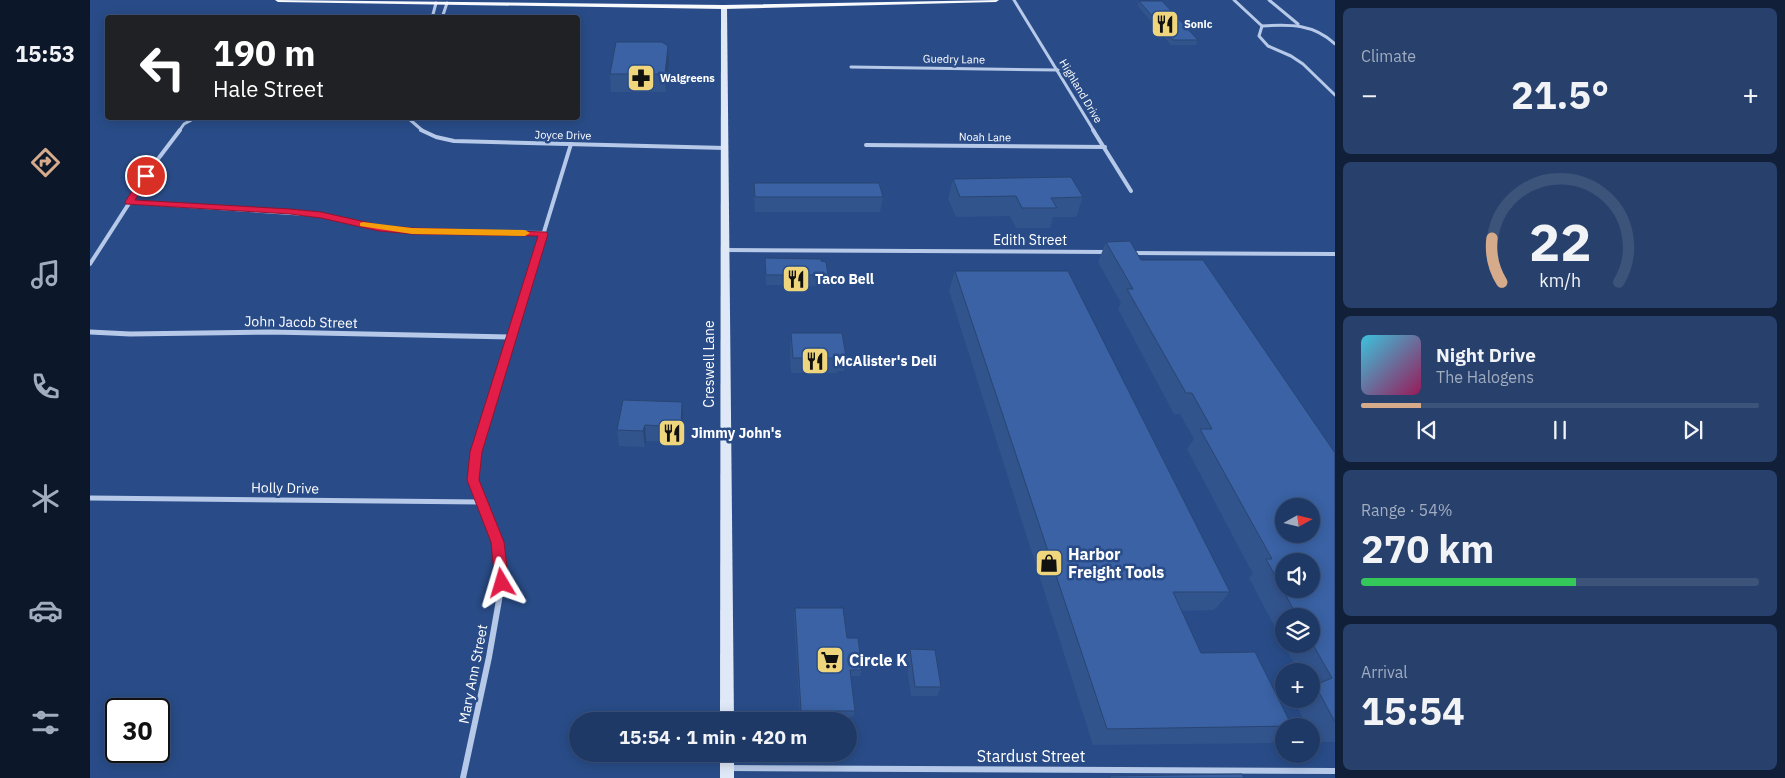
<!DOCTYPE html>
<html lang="en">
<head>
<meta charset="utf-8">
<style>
  :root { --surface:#1f3966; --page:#27406c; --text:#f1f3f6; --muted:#a1acbf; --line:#3c537a; --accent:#d6ab8b }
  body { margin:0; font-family:"IBM Plex Sans",sans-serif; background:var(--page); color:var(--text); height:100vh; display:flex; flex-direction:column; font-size:19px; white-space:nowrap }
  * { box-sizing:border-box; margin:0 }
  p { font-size:16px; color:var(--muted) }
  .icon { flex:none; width:28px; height:28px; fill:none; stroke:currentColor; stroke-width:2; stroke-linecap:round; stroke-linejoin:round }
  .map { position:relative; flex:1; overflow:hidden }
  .sheet { display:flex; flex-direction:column; gap:8px; padding:8px; background:#111f38; width:450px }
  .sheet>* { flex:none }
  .top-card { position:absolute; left:15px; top:15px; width:475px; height:105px; border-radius:5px; box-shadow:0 2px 12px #0003,0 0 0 1px var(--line); background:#202124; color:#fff; overflow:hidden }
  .needle { width:32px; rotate:82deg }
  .fabs { position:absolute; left:1185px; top:498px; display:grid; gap:10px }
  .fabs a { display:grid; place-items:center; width:45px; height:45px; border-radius:50%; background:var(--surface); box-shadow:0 2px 12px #0003,0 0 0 1px var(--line); font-size:25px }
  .speed { position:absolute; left:15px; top:698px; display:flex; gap:10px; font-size:25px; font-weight:700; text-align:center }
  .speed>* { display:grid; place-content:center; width:65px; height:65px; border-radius:50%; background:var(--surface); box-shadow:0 2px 12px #0003,0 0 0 1px var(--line); line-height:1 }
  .speed .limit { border:2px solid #111; border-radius:8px; background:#fff; color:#111 }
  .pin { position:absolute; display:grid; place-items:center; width:42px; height:42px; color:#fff; margin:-21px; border:2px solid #fff; border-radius:50%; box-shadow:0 1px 5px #0007 }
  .me { position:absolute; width:55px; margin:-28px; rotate:353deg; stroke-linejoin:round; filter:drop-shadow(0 0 4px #0008) }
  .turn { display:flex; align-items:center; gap:18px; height:105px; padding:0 25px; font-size:22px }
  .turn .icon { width:65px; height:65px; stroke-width:2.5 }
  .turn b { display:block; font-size:35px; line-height:42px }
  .big { font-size:38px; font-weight:800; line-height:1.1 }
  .sheet .card { flex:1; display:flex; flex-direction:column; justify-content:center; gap:8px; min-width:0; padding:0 18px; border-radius:8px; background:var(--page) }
  .sheet .dial { align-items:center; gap:0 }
  .dial svg { height:130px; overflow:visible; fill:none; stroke:var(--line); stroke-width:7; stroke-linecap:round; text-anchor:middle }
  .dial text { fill:var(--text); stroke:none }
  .song { display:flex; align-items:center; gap:15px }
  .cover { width:60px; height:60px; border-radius:8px; background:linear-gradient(135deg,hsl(190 70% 55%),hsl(330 70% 35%)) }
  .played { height:5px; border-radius:2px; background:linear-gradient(90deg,var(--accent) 15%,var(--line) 15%) }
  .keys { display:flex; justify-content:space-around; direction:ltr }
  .heat { display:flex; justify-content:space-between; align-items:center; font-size:28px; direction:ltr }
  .charge { height:8px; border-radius:4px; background:linear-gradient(90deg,#34c759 54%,var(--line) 0) }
  .trip { position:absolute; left:479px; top:712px; width:288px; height:50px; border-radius:25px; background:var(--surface); box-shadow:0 2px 12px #0003,0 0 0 1px var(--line); font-weight:800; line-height:50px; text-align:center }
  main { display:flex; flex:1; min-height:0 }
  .dock { display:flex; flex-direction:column; width:90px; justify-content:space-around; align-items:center; background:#0c1729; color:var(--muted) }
  .dock .icon { width:35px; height:35px }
  .dock .on { color:var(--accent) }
  .dock b { font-size:22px; color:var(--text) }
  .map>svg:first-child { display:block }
</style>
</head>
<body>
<main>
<nav class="dock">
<b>15:53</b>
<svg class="icon on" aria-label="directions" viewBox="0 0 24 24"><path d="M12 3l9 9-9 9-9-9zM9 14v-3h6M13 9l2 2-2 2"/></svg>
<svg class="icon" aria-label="music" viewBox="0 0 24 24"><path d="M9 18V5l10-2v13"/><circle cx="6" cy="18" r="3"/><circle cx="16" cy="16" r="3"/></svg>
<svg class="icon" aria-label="phone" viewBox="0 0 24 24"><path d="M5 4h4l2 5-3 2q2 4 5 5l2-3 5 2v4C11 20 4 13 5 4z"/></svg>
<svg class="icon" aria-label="climate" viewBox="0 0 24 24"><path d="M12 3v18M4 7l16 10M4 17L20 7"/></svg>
<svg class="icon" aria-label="car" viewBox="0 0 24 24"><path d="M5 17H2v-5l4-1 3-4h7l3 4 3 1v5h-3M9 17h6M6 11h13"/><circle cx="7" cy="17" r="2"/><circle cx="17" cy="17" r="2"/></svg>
<svg class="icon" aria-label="filters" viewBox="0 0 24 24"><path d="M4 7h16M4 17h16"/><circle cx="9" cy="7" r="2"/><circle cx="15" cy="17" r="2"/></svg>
</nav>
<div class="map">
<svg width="1245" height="778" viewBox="0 0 1245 778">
  <rect width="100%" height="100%" fill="#294c88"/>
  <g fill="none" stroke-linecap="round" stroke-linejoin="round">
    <g stroke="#b6c9e8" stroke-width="3">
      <polyline points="924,0 1004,131"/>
      <polyline points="1144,0 1172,26 1169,36 1178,46 1201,56 1213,64 1245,95"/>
      <polyline points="1179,0 1208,24"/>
      <polyline points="342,18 346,3"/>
      <polyline points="352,18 357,3"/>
      <path d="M1172,26C1200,24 1224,24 1245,44"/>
      <polyline points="761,67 968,70"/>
      <polyline points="318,118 333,131"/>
      <polyline points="89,131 94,124 105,118"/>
    </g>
    <g stroke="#b6c9e8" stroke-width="4">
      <polyline points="331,130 346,137 364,141 635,148"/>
      <polyline points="1003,130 1041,191"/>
      <polyline points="776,145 1015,147"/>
      <polyline points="39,202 231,215 289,228 322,231 453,233"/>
      <polyline points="635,250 1017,252"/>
      <polyline points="1041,253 1245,254"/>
      <polyline points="0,264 65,163 90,130"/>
      <polyline points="434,297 481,144"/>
    </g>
    <g stroke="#b6c9e8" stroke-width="5">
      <polyline points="0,332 40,334 180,332 421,337"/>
      <polyline points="0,498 391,502"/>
      <polyline points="395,509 383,480 386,452 434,296"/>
    </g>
    <g stroke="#b6c9e8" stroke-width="6">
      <polyline points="638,768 1245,771"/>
      <polyline points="373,778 399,657 412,583 408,542 394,507"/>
    </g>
    <g fill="#dfe8f7" fill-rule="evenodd">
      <polygon points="634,5 637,7 644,721 630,721 631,7"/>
      <rect x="630" y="754" width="14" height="24"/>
    </g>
    <polygon fill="#f8fafe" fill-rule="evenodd" points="185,0 634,5 909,0 906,2 634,9 188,2"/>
  </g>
  <g fill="#32548d" fill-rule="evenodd">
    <polygon points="1049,1 1108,40 1106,45 1081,45 1048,6"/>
    <polygon points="579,63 576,92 521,92 520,74"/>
    <polygon points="863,179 993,197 986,217 963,217 960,228 926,228 920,216 866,217 858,199"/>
    <polygon points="664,183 793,197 790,212 665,212 664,198"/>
    <path d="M1016,242L1051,260L1245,453V742H1225L1221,734V726H1217L1205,702L1209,699H1221V671H1208L1159,578L1163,574L1097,449L1104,439L1090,414H1084L1028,309L1031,303L1008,262ZM1194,616H1221V644H1194Z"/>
    <polygon points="675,258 731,261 738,275 737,286 676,285 675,269"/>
    <polygon points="865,271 1140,592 1124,610 1092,611 1111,653 1194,726 1194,733 1182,743 1003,745 859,291"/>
    <polygon points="701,333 756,356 754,371 747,371 747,373 701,373 700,349"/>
    <polygon points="593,417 592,442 556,441 555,447 529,446 527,430"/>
    <polygon points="705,608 757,638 772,670 770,676 761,676 765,711 763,717 710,716 704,614"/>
    <polygon points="820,649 851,687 847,696 821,696 816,658"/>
  </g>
  <g fill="#294573">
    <polygon points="578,46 579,63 576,92 575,74"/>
    <polygon points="592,402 593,417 592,442 591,427"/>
    <polygon points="555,425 556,441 555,447 553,431"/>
  </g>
  <g fill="#3a62a4" stroke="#294573" fill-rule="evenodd">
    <polygon points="1049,1 1072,1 1108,40 1083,40"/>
    <polygon points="526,42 572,42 578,46 575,74 520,74"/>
    <polygon points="981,177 993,197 961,198 967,208 932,208 926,196 870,197 863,179"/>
    <polygon points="664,183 789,183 793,197 665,197"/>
    <path d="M1040,241L1051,260H1113L1245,453V722L1225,685L1242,678L1221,641V616H1207L1176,559H1182L1110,429H1122L1102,393H1096L1037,289H1043L1016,242ZM1194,506H1221V534H1194ZM1194,561H1221V589H1194Z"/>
    <polygon points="675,258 731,259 731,261 736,262 738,275 676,275"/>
    <polygon points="865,271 978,271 1140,592 1083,592 1111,653 1165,652 1202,726 1017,729"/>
    <polygon points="701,333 752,333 756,356 749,356 749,358 703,358"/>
    <polygon points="533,400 592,402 591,427 555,425 553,431 527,430"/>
    <polygon points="705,608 753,608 757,638 768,638 772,670 760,670 765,711 711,711"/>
    <polygon points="820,649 845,650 851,687 825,687"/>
    <polygon points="1152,774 1154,778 1020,778 1019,776"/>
  </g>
  <polygon fill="#e11d48" stroke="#92132f" points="56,174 60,176 45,200 200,209 231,212 289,225 322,228 456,232 458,234 392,452 389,480 414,542 419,583 417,587 412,589 407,587 405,583 401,542 377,480 380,452 448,236 322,234 289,231 231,218 200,214 36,204 35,202 52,176"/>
  <polygon fill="#f59e0b" points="273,222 322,228 435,230 440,233 435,236 322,234 270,226 270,223"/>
  <defs>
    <g id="restaurant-square" transform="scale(1.4375)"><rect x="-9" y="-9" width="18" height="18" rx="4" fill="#efd67d" stroke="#294c88"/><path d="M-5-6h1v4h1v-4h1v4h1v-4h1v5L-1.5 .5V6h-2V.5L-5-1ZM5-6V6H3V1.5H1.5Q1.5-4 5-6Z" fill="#111"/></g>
    <g id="pharmacy-square" transform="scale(1.4375)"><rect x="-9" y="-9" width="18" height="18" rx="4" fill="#efd67d" stroke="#294c88"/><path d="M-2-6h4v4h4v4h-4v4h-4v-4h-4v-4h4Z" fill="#111"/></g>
    <g id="shop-square" transform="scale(1.4375)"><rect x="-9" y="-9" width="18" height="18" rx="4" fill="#efd67d" stroke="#294c88"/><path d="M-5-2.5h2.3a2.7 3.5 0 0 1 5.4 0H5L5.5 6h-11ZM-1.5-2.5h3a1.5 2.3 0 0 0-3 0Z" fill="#111"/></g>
    <g id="supermarket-square" transform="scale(1.4375)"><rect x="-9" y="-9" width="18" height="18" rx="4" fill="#efd67d" stroke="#294c88"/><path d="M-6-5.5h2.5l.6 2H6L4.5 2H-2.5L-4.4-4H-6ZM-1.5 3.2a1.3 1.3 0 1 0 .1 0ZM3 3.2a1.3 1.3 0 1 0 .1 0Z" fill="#111"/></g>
  </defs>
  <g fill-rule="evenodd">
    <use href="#restaurant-square" x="1075" y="24"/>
    <use href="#pharmacy-square" x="551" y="78"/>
    <use href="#restaurant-square" x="706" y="279"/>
    <use href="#restaurant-square" x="725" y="361"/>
    <use href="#restaurant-square" x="582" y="433"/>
    <use href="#shop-square" x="959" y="563"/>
    <use href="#supermarket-square" x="740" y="660"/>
  </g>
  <g text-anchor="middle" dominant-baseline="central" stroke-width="5" stroke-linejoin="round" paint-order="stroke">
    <g font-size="11" font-weight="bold" fill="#fff" stroke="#294c88" text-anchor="start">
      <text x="1094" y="24">Sonic</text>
      <text x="570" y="78">Walgreens</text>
    </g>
    <g font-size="11" fill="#fff" stroke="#294c88">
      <text transform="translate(864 59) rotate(1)">Guedry Lane</text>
      <text transform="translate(991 91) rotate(59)">Highland Drive</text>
      <text transform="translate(473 135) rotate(1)">Joyce Drive</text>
      <text transform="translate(895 137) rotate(1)">Noah Lane</text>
    </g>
    <g font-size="14" fill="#fff" stroke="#294c88">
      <text x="940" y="240">Edith Street</text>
      <text transform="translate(211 322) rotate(1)">John Jacob Street</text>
      <text transform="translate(619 364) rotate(-90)">Creswell Lane</text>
      <text transform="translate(195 488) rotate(1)">Holly Drive</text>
      <text transform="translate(383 674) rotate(-79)">Mary Ann Street</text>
    </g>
    <g font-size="14" font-weight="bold" fill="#fff" stroke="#294c88" text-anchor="start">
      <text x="725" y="279">Taco Bell</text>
      <text x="744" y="361">McAlister's Deli</text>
      <text x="601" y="433">Jimmy John's</text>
    </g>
    <g font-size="16" font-weight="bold" fill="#fff" stroke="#294c88" text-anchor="start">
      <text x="978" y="554">Harbor<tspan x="978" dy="18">Freight Tools</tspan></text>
      <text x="759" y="660">Circle K</text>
    </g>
    <g font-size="16" fill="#fff" stroke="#294c88">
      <text x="941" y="756">Stardust Street</text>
    </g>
  </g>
</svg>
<div class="fabs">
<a><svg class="needle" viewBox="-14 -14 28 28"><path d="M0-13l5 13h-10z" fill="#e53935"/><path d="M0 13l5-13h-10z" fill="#a1acbf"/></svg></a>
<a><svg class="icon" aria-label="sound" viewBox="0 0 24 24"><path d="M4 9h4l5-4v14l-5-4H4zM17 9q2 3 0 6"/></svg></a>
<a><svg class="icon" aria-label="layers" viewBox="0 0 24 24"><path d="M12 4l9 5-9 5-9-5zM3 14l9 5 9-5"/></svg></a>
<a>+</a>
<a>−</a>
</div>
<div class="speed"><div class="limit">30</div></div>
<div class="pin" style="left:56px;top:176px;background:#d93025"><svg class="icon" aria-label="arrive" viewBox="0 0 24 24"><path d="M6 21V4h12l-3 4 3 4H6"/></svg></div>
<svg class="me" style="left:412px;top:583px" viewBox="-20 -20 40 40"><path d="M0-17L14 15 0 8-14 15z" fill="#e11d48" stroke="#fff" stroke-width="4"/></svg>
<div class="trip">15:54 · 1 min · 420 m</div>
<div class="top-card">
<div class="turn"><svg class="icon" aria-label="left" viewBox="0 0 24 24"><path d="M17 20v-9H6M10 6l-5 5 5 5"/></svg><div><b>190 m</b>Hale Street</div></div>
</div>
</div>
<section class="sheet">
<div class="card"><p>Climate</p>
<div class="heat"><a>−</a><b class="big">21.5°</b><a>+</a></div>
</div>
<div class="card dial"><svg viewBox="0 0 100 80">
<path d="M14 69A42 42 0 1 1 86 69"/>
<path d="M14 69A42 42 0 0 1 8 42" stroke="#d6ab8b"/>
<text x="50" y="56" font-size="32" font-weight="700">22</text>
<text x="50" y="72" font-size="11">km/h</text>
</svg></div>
<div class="card">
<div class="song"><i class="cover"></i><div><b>Night Drive</b><p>The Halogens</p></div></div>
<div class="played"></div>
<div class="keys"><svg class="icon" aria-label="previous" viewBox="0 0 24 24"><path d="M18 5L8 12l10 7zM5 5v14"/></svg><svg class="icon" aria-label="pause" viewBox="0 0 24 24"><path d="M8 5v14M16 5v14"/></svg><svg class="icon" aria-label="next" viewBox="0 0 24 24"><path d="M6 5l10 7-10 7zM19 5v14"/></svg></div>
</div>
<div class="card"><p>Range · 54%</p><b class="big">270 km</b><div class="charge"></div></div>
<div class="card"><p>Arrival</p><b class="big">15:54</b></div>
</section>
</main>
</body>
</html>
